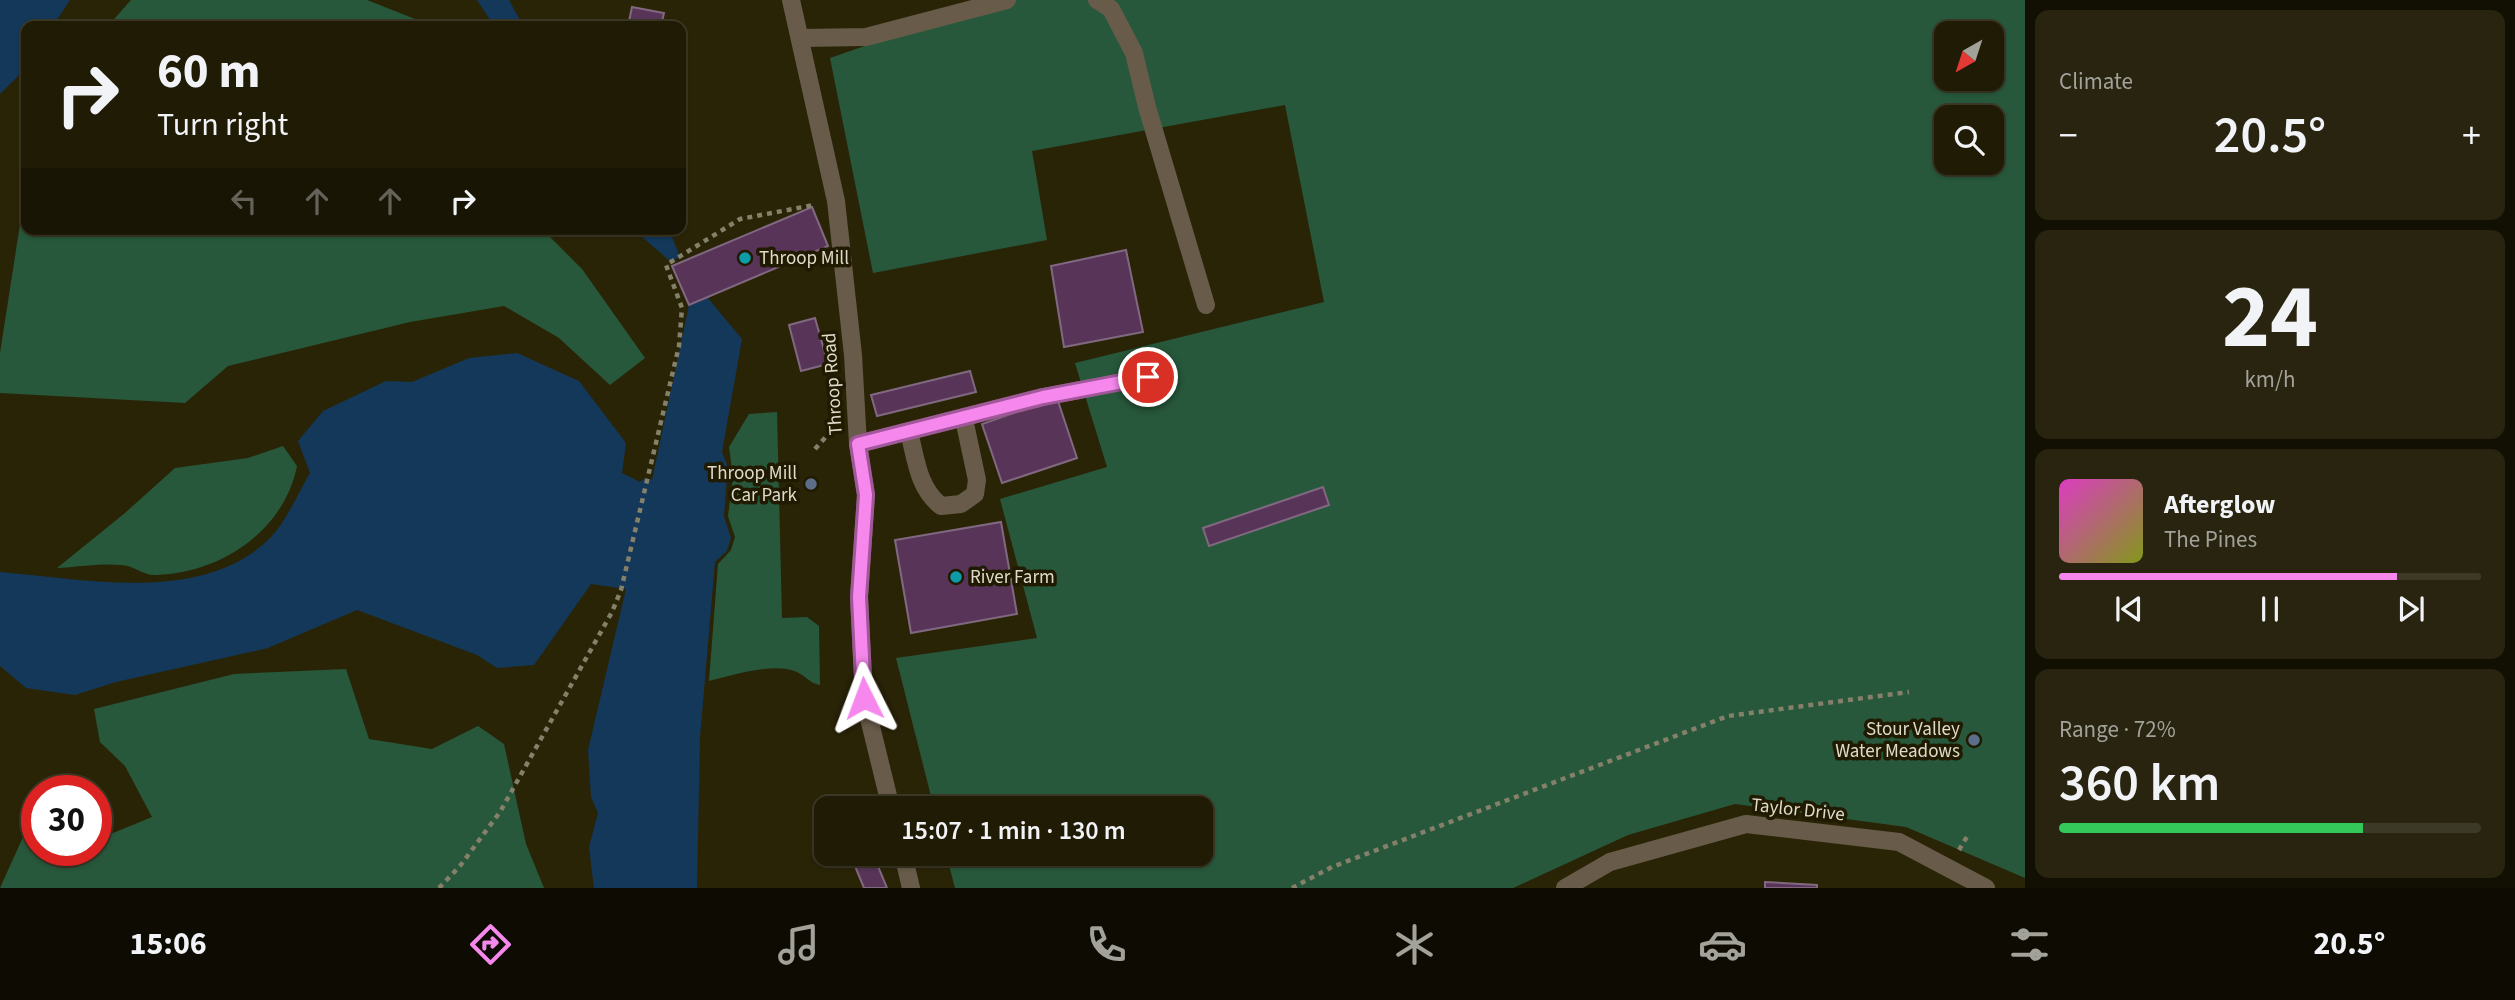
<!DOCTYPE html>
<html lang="en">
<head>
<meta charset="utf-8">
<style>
  :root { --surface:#201b05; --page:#28240f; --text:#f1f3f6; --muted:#a2a19a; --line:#3d3927; --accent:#f688ed }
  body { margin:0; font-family:"Source Sans 3",sans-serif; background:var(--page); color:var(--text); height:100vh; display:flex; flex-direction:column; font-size:26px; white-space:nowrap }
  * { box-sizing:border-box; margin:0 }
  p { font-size:23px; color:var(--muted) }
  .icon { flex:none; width:38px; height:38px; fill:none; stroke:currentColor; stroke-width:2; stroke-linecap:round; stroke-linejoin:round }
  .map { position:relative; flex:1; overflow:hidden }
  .panel { display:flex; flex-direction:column; gap:10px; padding:10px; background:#120f03; width:490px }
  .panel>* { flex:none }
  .hud { position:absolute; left:21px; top:21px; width:665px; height:214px; border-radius:14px; box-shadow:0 2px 5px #0004,0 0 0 2px var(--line); background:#201b05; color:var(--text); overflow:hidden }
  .needle { width:46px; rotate:219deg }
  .controls { position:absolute; left:1934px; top:21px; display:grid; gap:14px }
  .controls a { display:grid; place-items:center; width:70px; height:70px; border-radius:14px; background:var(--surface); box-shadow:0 2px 5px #0004,0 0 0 2px var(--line); font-size:35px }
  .speed { position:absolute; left:21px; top:775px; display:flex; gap:14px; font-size:35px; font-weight:700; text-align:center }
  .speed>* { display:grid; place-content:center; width:91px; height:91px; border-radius:50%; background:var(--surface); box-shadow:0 2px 5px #0004,0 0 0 2px var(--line); line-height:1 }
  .speed .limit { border:10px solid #d22; background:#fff; color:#111 }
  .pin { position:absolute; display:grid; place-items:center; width:60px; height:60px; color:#fff; margin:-30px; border:4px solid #fff; border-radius:50%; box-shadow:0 2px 7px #0007 }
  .me { position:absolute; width:77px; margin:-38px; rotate:357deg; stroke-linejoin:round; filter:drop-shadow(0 0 5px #0008) }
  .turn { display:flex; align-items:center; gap:24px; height:147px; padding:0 21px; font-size:32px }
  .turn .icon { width:91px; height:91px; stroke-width:2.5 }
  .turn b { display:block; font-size:49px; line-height:60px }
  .lanes { display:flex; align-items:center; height:66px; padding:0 21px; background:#0003; justify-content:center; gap:35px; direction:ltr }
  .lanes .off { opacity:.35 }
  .big { font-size:52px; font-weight:600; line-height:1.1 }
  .panel .widget { flex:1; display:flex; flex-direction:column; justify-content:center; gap:10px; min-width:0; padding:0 24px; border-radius:14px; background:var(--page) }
  .panel .dial { align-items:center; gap:0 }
  .dial b { font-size:91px; line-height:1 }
  .song { display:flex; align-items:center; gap:21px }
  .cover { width:84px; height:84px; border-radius:10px; background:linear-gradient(135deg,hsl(310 70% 55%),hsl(70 70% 35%)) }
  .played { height:7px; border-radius:4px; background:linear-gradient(90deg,var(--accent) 80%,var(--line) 80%) }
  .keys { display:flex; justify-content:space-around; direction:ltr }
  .heat { display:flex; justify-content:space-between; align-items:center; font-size:38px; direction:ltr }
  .charge { height:10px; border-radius:5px; background:linear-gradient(90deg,#34c759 72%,var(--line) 0) }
  .trip { position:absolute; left:814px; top:796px; width:399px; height:70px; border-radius:14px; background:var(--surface); box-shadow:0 2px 5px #0004,0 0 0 2px var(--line); font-weight:600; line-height:70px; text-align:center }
  .tabs { display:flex; height:112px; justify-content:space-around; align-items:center; background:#0d0b02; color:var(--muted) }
  .tabs .icon { width:49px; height:49px }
  .tabs .selected { color:var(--accent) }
  .tabs b { font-size:32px; color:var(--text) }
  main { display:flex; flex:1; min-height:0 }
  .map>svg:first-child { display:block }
</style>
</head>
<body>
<main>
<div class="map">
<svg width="2025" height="888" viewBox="0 0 2025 888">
  <rect width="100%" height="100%" fill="#2a2407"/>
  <g fill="#27583b" fill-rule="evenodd">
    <polygon points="131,0 367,0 415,19 420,26 108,26"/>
    <path d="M997,0H2025V878L1906,827L1735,804L1628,835L1513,888H955L946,854H1200V808H934L896,658L1037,638L1000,499L1107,467L1075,363L1324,302L1285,105L1032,151L1047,240L873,273L830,58ZM1946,33H1992V79H1946ZM1946,117H1992V163H1946Z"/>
    <polygon points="26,186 26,229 542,229 582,269 645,358 610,385 559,338 504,306 410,322 228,366 185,403 0,393 0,353"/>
    <path d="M777,412L782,618L807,617L819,626L820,685C809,683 806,676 797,672C773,662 732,675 709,681L718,564L731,550L735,537L728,516L733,477L729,447L749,414Z"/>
    <path d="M283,446L297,466C284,531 221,573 156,575C144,576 133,565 121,565C100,563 77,567 57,568L125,513L175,468L248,458Z"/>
    <polygon points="346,669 369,739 432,749 478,726 504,744 526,844 544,888 0,888 28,826 37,828 37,850 96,850 96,840 152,817 125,766 100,742 94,709 234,674"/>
  </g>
  <g fill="#13385a">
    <polygon points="0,0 70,0 53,26 26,26 26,68 0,94"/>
    <polygon points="477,0 509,0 523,26 494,26"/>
    <polygon points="633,229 669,229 680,257 671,262"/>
    <path d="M707,297L742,339L722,452L728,467L724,516L731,538L727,551L715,562L700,737L697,888H594L589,847L598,813L591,797L588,750L626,589L591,584L534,665L497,668L477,655L357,610L268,648L116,682L75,695L26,688L0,666V572C84,579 205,605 271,537C287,520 298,493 310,473L298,441L323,411L386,381L412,382L469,358L517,353L579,381L626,443L622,473L640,482L645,478L652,480L689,305Z"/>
  </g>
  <g fill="#583558" stroke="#806980" stroke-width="2">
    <polygon points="632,7 664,13 661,26 628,26"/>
    <polygon points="812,207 828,246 689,305 672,266"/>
    <polygon points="1126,250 1143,332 1064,347 1051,266"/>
    <polygon points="815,318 828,364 801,371 789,325"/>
    <polygon points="970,371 976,392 877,416 871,395"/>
    <polygon points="1057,398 1077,458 1002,483 982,424"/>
    <polygon points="1323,487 1329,505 1209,546 1203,528"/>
    <polygon points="1001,522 1017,614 911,633 895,540"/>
    <polygon points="850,854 873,854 887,888 864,888"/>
    <polygon points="1765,882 1817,885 1817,888 1765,888"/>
  </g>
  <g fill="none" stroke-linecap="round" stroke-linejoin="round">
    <g stroke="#85806a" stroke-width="4.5" stroke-dasharray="5 5" stroke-linecap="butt">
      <polyline points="815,449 833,429"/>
      <polyline points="1959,850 1968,835"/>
      <polyline points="439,888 460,866 500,812 612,612 621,590 679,346 682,308 666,265 740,219 814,205"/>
      <polyline points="1292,888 1332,867 1728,716 1909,692"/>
    </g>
    <g stroke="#685b49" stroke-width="18">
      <polyline points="791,0 836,201 853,355 858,444 866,495 859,597 864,698 891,808"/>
      <polyline points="1097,0 1111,9 1134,53 1147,107 1206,305"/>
      <polyline points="801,38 866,37 1007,0"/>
      <path d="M909,432C916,459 918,488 941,506L961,504L975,494L977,480L964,419"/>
      <polyline points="858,444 1043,397 1148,377"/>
      <polyline points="903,854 911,888"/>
      <polyline points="1565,888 1610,862 1746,824 1899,842 1986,888"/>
    </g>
  </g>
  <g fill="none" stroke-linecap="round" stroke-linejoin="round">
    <g stroke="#a0589a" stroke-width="18">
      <polyline id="route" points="864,698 859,597 866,495 858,444 1043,397 1148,377"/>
    </g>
    <use href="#route" stroke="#f688ed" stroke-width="12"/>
  </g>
  <g fill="#0f9aa8" stroke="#201a00" stroke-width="2.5">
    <circle cx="745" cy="258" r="7"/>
    <circle cx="956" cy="577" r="7"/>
  </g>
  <g fill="#5c6f8a" stroke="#201a00" stroke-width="2.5">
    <circle cx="811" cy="484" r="7"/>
    <circle cx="1974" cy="740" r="7"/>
  </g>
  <g text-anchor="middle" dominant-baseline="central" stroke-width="7" stroke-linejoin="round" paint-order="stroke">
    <g font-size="19" fill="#dfdbcb" stroke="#201a00" text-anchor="start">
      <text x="759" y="258">Throop Mill</text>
      <text x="797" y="473" text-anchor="end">Throop Mill<tspan x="797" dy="22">Car Park</tspan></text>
      <text x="970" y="577">River Farm</text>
      <text x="1960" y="729" text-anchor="end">Stour Valley<tspan x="1960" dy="22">Water Meadows</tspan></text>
    </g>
    <g font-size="19" fill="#dfdbcb" stroke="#201a00">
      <text transform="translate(833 384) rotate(-94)">Throop Road</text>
      <text transform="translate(1798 810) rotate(6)">Taylor Drive</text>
    </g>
  </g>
</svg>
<div class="controls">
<a><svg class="needle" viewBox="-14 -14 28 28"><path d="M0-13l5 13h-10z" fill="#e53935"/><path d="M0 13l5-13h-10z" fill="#a2a19a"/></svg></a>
<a><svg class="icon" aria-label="search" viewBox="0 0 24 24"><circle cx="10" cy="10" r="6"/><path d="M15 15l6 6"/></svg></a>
</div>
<div class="speed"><div class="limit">30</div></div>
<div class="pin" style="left:1148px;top:377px;background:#d93025"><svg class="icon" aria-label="arrive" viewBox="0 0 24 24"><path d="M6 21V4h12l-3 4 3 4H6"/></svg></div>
<svg class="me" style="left:864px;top:698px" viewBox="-20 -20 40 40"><path d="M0-17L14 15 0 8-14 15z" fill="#f688ed" stroke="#fff" stroke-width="4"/></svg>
<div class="trip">15:07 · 1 min · 130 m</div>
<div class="hud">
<div class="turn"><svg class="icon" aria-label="right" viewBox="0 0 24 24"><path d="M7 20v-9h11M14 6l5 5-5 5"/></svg><div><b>60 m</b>Turn right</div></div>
<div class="lanes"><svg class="icon off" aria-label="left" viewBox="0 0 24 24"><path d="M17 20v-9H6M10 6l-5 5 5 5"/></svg><svg class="icon off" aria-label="ahead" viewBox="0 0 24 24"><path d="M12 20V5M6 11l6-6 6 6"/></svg><svg class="icon off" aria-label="ahead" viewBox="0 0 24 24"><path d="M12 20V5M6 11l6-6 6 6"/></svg><svg class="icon" aria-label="right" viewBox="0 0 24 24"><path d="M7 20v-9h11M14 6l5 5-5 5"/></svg></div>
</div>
</div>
<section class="panel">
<div class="widget"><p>Climate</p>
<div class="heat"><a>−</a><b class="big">20.5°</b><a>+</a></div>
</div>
<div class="widget dial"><b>24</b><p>km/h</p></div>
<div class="widget">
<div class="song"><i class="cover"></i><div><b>Afterglow</b><p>The Pines</p></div></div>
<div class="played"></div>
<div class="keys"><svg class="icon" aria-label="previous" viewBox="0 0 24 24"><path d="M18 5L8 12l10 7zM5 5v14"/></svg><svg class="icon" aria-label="pause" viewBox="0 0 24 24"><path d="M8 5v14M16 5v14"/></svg><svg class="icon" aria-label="next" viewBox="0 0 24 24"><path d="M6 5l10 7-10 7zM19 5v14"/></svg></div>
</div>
<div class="widget"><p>Range · 72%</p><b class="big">360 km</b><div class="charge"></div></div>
</section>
</main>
<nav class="tabs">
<b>15:06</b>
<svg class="icon selected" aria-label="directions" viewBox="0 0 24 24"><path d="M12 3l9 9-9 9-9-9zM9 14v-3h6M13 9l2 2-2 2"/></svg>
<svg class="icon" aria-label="music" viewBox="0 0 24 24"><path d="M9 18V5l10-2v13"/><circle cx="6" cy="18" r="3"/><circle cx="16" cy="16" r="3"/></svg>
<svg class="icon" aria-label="phone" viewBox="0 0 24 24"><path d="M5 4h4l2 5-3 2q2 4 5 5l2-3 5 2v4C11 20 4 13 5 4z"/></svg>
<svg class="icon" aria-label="climate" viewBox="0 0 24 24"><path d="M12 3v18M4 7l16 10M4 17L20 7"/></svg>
<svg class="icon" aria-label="car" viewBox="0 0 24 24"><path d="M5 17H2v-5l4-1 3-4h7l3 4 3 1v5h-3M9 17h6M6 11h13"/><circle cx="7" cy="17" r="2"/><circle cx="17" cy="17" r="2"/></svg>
<svg class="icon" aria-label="filters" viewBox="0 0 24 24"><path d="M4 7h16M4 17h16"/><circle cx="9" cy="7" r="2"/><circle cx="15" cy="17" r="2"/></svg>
<b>20.5°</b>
</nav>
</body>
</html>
